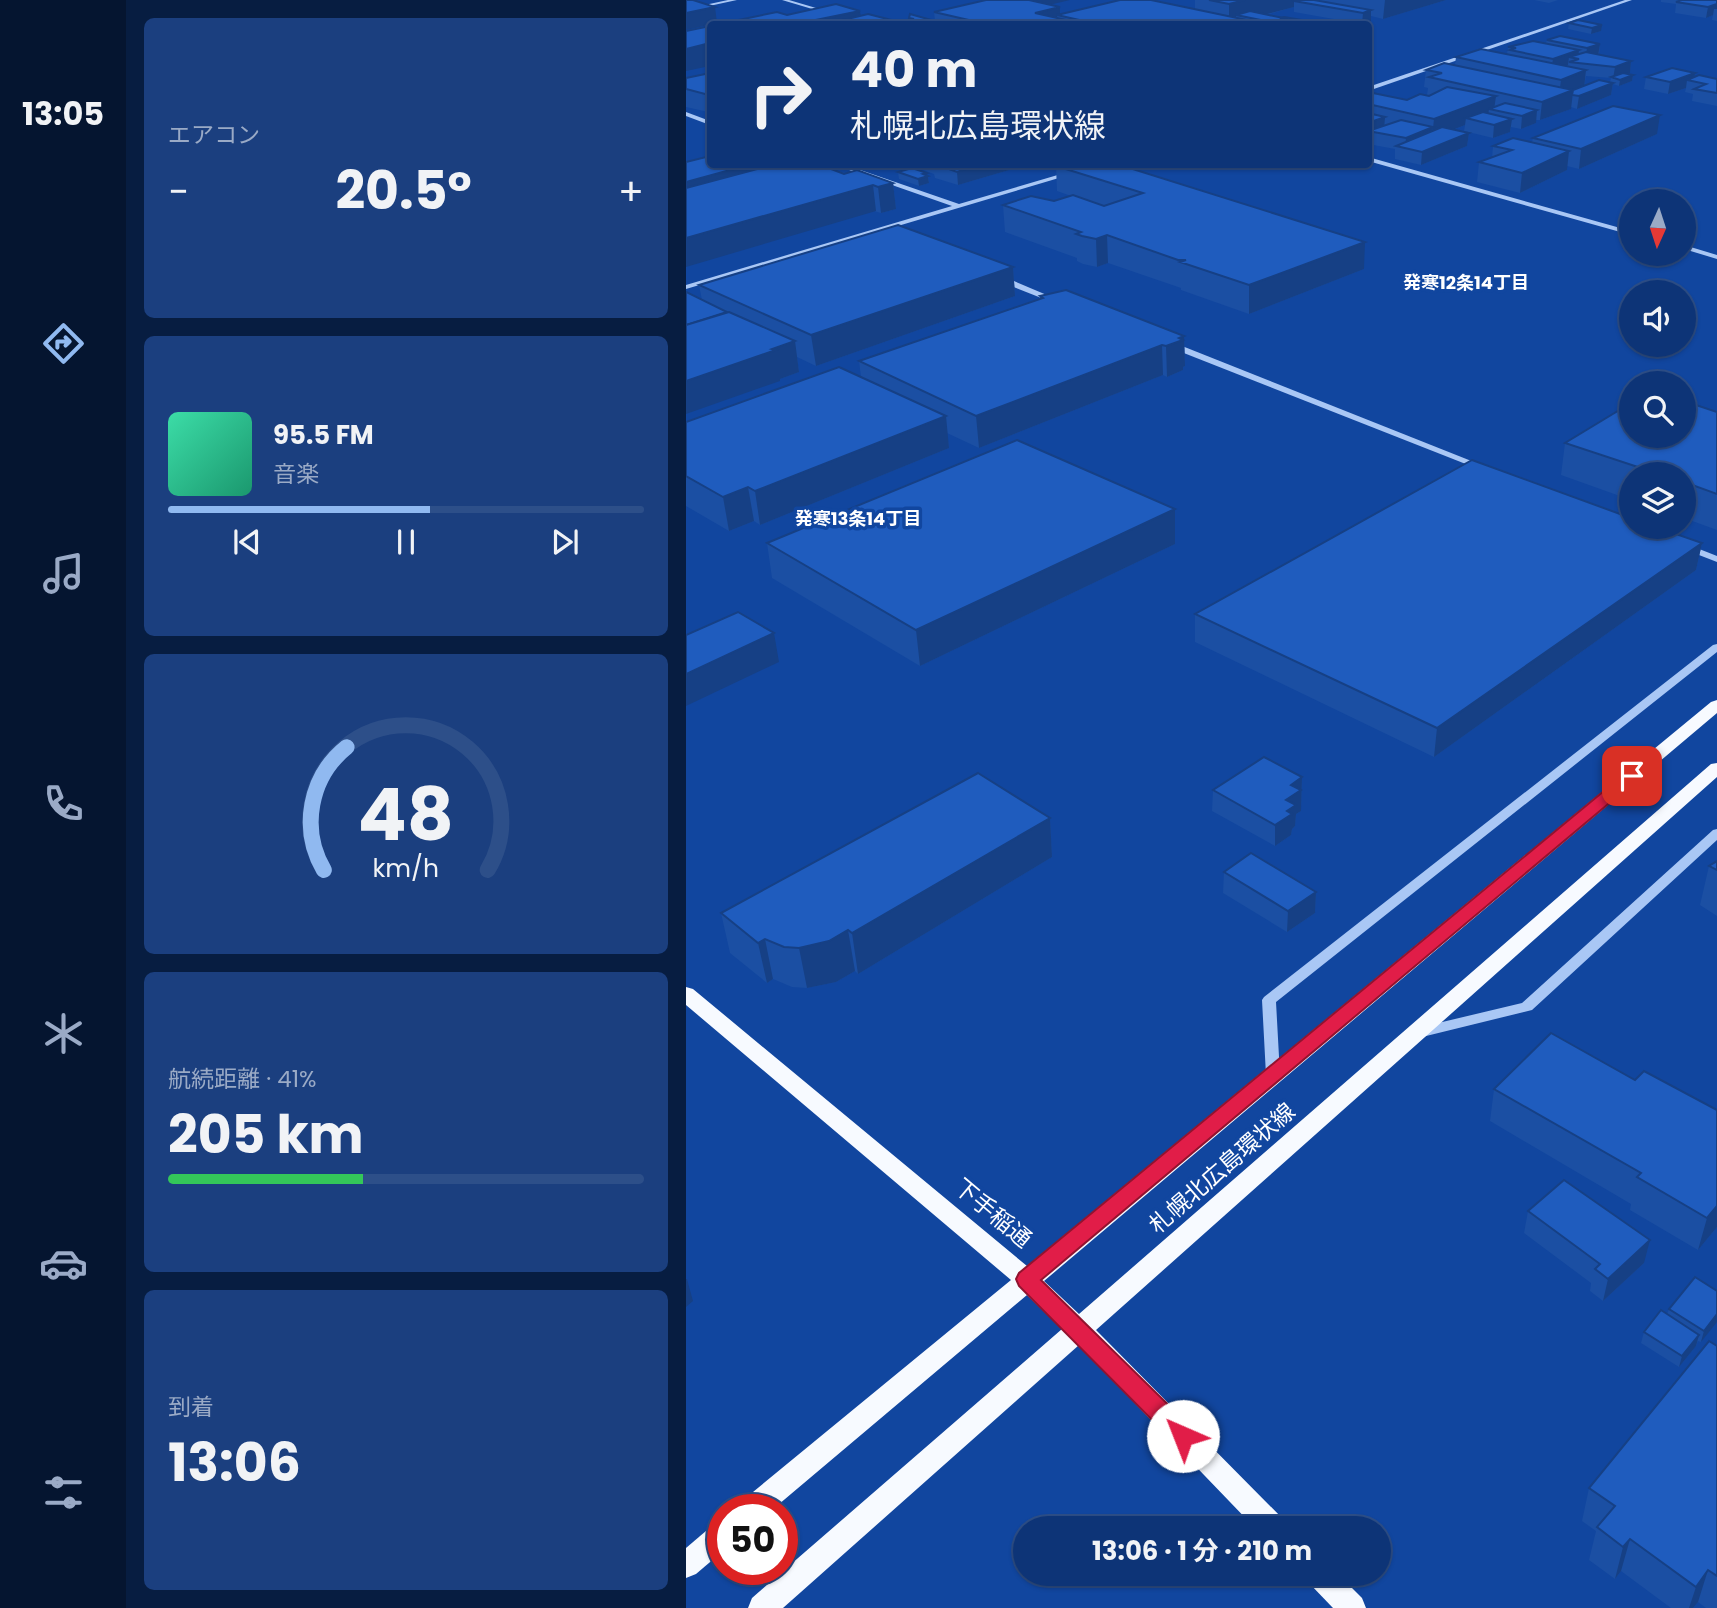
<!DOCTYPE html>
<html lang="ja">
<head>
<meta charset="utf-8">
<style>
  :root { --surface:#0d3477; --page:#1b3f7f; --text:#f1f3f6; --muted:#9aaac6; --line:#2d4f89; --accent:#90b9f0 }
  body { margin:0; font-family:Poppins,"Noto Sans JP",sans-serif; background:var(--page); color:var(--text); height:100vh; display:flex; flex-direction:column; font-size:26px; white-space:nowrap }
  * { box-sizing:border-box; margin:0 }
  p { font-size:23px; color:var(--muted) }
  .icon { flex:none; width:38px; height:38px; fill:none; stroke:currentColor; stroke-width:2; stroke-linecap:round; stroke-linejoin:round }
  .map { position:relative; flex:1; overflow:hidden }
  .drawer { display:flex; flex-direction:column; gap:18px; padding:18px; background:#071d41; width:560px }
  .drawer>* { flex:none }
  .banner { position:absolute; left:21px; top:21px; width:665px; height:147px; border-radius:7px; box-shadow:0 2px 5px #0004,0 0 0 2px var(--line); background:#0d3477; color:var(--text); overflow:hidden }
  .needle { width:46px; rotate:183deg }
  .buttons { position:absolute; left:933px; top:189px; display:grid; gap:14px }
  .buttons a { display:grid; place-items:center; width:77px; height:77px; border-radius:50%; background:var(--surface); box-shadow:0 2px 5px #0004,0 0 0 2px var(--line); font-size:35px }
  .speed { position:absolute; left:21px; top:1494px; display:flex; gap:14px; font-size:35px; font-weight:700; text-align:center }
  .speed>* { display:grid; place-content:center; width:91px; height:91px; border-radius:50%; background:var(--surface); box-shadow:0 2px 5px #0004,0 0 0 2px var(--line); line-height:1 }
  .speed .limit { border:10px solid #d22; background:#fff; color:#111 }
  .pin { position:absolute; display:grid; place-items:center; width:60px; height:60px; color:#fff; margin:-30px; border-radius:14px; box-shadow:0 4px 10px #0006 }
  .me { position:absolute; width:77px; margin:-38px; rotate:316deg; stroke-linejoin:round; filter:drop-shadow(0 0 5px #0008) }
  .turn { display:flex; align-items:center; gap:24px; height:147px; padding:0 28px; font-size:32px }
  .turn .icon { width:91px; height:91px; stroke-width:2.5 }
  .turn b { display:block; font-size:49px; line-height:60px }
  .big { font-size:52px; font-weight:700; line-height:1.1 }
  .drawer .tile { flex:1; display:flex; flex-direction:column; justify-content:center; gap:10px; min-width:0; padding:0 24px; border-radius:10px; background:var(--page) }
  .drawer .dial { align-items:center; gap:0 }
  .dial svg { height:182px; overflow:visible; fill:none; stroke:var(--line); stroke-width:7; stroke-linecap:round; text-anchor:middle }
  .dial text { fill:var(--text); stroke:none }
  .song { display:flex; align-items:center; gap:21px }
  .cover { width:84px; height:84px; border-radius:10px; background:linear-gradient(135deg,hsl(160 70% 55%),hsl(160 70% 35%)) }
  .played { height:7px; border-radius:4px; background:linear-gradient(90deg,var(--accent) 55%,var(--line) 55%) }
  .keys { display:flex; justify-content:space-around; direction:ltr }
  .heat { display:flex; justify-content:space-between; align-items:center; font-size:38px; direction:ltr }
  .charge { height:10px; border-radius:5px; background:linear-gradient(90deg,#34c759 41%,var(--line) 0) }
  .trip { position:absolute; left:327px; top:1516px; width:378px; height:70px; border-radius:35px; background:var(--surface); box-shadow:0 2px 5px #0004,0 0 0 2px var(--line); font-weight:700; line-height:70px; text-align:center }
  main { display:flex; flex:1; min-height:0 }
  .tabs { display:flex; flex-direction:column; width:126px; justify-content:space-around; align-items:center; background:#051530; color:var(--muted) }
  .tabs .icon { width:49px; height:49px }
  .tabs .on { color:var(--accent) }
  .tabs b { font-size:32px; color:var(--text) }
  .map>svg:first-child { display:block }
</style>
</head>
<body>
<main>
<nav class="tabs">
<b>13:05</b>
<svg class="icon on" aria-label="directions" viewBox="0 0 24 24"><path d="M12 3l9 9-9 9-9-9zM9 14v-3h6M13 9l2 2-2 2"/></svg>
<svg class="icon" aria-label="music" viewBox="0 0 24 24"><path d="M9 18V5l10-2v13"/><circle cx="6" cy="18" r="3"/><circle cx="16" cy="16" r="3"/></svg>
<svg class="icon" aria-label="phone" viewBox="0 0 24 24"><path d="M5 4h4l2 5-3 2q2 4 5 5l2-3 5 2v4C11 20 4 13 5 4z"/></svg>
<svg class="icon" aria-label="climate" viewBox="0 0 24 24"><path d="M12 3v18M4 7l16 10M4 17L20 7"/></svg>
<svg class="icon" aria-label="car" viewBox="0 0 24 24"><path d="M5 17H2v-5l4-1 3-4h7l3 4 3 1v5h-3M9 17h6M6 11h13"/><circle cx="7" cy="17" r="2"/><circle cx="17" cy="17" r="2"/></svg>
<svg class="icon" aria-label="filters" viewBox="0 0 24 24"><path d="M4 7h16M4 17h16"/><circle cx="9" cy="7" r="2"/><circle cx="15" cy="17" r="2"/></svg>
</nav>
<section class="drawer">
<div class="tile"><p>エアコン</p>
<div class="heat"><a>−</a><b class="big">20.5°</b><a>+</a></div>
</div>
<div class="tile">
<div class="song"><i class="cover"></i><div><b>95.5 FM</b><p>音楽</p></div></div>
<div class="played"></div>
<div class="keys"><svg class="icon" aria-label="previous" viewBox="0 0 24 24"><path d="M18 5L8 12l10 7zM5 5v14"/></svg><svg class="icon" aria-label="pause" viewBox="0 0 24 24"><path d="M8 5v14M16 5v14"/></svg><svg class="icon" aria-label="next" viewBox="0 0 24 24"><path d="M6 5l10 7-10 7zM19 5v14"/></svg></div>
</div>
<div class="tile dial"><svg viewBox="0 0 100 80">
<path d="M14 69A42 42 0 1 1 86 69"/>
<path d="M14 69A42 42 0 0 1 24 15" stroke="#90b9f0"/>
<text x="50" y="56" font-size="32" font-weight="700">48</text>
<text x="50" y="72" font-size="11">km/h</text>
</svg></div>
<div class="tile"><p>航続距離 · 41%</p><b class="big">205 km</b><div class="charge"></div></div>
<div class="tile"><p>到着</p><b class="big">13:06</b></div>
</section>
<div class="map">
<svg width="1031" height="1608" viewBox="0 0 1031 1608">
  <rect width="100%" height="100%" fill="#11469f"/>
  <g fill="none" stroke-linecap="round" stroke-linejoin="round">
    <g fill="#a9c7f5" fill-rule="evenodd">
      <polygon points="42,0 51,0 0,11 0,9"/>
      <polygon points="96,0 103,0 147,13 143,14"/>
      <polygon points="939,0 946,0 682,91 682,87"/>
      <polygon points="0,112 24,121 24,125 0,116"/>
      <polygon points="682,157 945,231 945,235 682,161"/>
      <polygon points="146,164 157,164 273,204 409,164 420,164 0,289 0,285 266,206"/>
      <polygon points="998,245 1031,255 1031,259 998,249"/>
      <polygon points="310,276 316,276 375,301 368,303 310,280"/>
      <polygon points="480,342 486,342 803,468 798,471 795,470 480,346"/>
      <polygon points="998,543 1031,556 1031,562 995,548 993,546"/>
      <polygon points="1031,644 1031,652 590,1002 594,1075 592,1079 587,1080 582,1079 580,1075 576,1000 578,997 1027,645"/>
      <polygon points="1031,829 1031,840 846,1010 732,1038 727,1037 725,1033 727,1029 836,1003 1027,830"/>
    </g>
    <g fill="#f7faff" fill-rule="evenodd">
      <polygon points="1031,700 1031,713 358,1281 393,1314 1025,764 1031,763 1031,777 410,1330 597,1519 600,1528 569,1528 393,1345 97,1608 62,1608 66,1598 376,1329 341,1295 86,1510 53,1510 56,1501 325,1280 0,1005 0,987 7,989 341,1266 1025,702"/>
      <polygon points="37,1521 37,1551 10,1574 0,1578 0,1548 27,1525"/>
      <polygon points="618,1573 651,1573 676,1598 680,1608 647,1608 622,1582"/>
    </g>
  </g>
  <g fill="#1b4fa3" fill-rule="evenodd">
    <polygon points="509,0 760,0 697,19 685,16 685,21 676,24 608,12 608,7 580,15 621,21 621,24 223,24 222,20 224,20 223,18 249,21 248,12 364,5 374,7 374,15 509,9"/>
    <polygon points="848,0 872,0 863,3"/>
    <polygon points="975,0 1031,0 1031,21 1026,20 1027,15 1020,18 989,13 990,4 975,2"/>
    <polygon points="101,15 175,16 221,24 33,24"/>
    <polygon points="892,20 915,31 905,34 882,29 883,23"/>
    <path d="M861,40L914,44L913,54L945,61L944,73L941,74L947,75L946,81L933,86L927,84L925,95L891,109L885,107V109L854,120H850V123L835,129L825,127L824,132L807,138L778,131L779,125L767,130L783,133L781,146L735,165L709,159V149L682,144V92L721,100L741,95L742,88L738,87L740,70L769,65L770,57L821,54L822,47L860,43ZM900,76L925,78L924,82L898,86Z"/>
    <polygon points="24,73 24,112 22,112 0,107 0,78"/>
    <polygon points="1009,73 1008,77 1031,79 1031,106 1006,101 1007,94 999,92 1000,88 982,94 958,89 960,77"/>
    <polygon points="971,134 893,169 881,166 881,170 834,193 791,182 793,162 806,158 807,146 846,142 847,138"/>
    <polygon points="24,164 138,164 138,167 159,173 207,183 210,209 195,213"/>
    <polygon points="221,164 330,164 330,168 272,185 249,178 248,174"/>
    <polygon points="373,164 678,269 563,314 495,290 495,288 422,263 411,267 397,264 391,261 391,258 319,232 317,205 368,201 385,196 371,191 370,166"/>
    <polygon points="212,172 241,173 243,183 233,186 213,179"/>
    <polygon points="327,267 329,296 130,366 111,357 113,372 94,379 94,381 16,300 13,285"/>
    <polygon points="354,296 498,336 499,366 497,367 497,370 481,377 477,375 293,448 261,433 263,448 74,525 68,521 43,531 0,506 0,422 175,377 173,361 354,299"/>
    <polygon points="1031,412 1031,530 998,518 998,474 945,474 945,500 875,475 879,443"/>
    <polygon points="81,543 489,544 234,666 86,578"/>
    <polygon points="1016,543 1010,570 748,757 509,642 509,614"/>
    <polygon points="616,777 615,811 610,814 609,826 606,829 605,835 589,846 526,811 527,790"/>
    <polygon points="364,818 366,857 172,974 169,971 150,982 121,988 106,987 87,979 81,983 44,953 35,913"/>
    <polygon points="1031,861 1031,916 1014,905 1023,866"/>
    <polygon points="538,872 630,892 629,913 601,932 537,893"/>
    <polygon points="865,1033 1031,1227 1012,1250 944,1210 945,1204 804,1121 808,1089"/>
    <polygon points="842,1211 958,1263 917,1301 904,1291 905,1283 838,1233"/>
    <polygon points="1031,1291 1015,1342 1012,1341 1010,1346 993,1367 955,1343 958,1332 981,1314 983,1309"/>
    <polygon points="1031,1346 1031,1608 1020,1608 1012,1602 1007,1608 985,1608 935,1571 929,1579 903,1560 910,1531 896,1521 903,1488"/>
  </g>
  <g fill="#164085">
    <polygon points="341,0 384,0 342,10"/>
    <polygon points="559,0 620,0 608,1 608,7 566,18 550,15 550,23 543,24 543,4"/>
    <polygon points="699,0 760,0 697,19"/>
    <polygon points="1031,4 1031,9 1028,9 1027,15 1020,18 1022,7"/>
    <polygon points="29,7 31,23 0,30 0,13"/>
    <polygon points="374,7 374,16 371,15 372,24 349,13"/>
    <polygon points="685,10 685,21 676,24 677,13"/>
    <polygon points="174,11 176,24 157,20 158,24 110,24"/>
    <polygon points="916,25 915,31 905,34 906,28"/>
    <polygon points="24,43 24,66 0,71 0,49"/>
    <polygon points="914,44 912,56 899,60 901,48"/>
    <polygon points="893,50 892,59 883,57 882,65 865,71 867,59"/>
    <polygon points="945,61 944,73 927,79 929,67"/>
    <polygon points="900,70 898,88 887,92 885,109 854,120 856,102 873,95 875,80"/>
    <polygon points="1009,73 1008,81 1001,80 1000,88 982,94 984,82"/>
    <polygon points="947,75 946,81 933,86 934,80"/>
    <polygon points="927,83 925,95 891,109 893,96"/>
    <polygon points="24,93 24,112 22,112 19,94"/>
    <polygon points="810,96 808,110 803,109 802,116 780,118 779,125 746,138 748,119"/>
    <polygon points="851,110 850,123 835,129 836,116"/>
    <polygon points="974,115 971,134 893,169 895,149"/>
    <polygon points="699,117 698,130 682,131 682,123"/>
    <polygon points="826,119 824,132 807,138 808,125"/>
    <polygon points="747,127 746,140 719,148 720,138"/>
    <polygon points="783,133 781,146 735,165 736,152"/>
    <polygon points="883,151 881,170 834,193 836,173"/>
    <polygon points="66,164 138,164 139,171 0,209 0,182"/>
    <polygon points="295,164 330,164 330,168 272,185 271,172"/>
    <polygon points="241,173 243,183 233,186 232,179 237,174"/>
    <polygon points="207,183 210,209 195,213 192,187"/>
    <polygon points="187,185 190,211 0,267 0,238"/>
    <polygon points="421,235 422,263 411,267 410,239"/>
    <polygon points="679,242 678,269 563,314 563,285"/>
    <polygon points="327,267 329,296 130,366 125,335"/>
    <polygon points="498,336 499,366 497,367 497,370 481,377 480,346"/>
    <polygon points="109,341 113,372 94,379 94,381 0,414 0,381"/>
    <polygon points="476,345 477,375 293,448 290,416"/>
    <polygon points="260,416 263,448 74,525 69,491"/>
    <polygon points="62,487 68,521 43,531 37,497"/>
    <polygon points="489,509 489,544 234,666 230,630"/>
    <polygon points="1016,543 1010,570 748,757 751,728"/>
    <polygon points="88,633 93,662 0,706 0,674"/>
    <polygon points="616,777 615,811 610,814 609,826 606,829 605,835 589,846 589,825 600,800 605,785"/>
    <polygon points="364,818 366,857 172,974 166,933"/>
    <polygon points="630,892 629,913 601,932 602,911"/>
    <polygon points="162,930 169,971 150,982 121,988 113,948"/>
    <polygon points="79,939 87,979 81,983 72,943"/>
    <polygon points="1031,1206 1031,1227 1012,1250 1021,1218"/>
    <polygon points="964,1240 958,1263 917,1301 922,1279"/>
    <polygon points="0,1279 1,1279 7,1301 0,1307"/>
    <polygon points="1031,1314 1031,1322 1015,1342 1018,1331"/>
    <polygon points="1013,1335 1010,1346 993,1367 996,1356"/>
    <polygon points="944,1539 935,1571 929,1579 937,1547"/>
    <polygon points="1022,1570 1012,1602 1007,1608 1003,1608 1010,1587"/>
  </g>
  <g fill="#1f5cbe" stroke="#164085" stroke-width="2">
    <polygon points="0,0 7,0 29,7 0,13"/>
    <polygon points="300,0 343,0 374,7 349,13 398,24 300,24 248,12"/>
    <polygon points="434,0 465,0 580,24 411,24 371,15"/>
    <polygon points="523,0 559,0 543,4"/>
    <polygon points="610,0 628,0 685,10 677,13 608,1"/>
    <polygon points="996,0 1031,0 1031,4 1022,7 990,2"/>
    <polygon points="150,4 174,11 110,24 33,24 91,12 101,15"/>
    <polygon points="564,11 616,22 608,24 595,24 550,15"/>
    <polygon points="182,14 221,24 174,24 157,20"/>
    <polygon points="224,14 249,21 250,24 239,24 222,20 228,19 223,18"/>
    <polygon points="598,17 621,21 616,23 594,18"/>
    <polygon points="892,20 916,25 906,28 883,23"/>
    <polygon points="24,26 24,43 0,49 0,31"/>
    <polygon points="874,36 914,44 901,48 861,40"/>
    <polygon points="847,41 893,50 867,59 824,50 830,48 822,47"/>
    <polygon points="795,49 900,70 875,80 770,57"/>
    <polygon points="900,52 945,61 929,67 883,62 893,59 883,57"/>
    <polygon points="758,63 887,90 856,102 743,77 756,73 740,70"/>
    <polygon points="986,68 1009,73 984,82 960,77"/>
    <polygon points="24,73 24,93 19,94 0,89 0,78"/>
    <polygon points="937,73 947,75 934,80 925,77"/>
    <polygon points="1013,75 1031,79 1031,93 1008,89 1020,84 1001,80"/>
    <polygon points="913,80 927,83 893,96 886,95 887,90"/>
    <polygon points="761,87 810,96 748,119 682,104 682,92 721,100 734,94 743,96"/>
    <polygon points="819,103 851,110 836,116 803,109"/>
    <polygon points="927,106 974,115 895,149 847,138"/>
    <polygon points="797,112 826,119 808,125 780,118"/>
    <polygon points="682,113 699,117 682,123"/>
    <polygon points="715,120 747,127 720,138 682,131"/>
    <polygon points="756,127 783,133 736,152 710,146"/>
    <polygon points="827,138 883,151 836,173 793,162 826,150 807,146"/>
    <polygon points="24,156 24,164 66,164 0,182 0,162"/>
    <polygon points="90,164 132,164 158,174 171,170 207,183 192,187 187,185 0,238 0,188"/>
    <polygon points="249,164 295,164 271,172"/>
    <polygon points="374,164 408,164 421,169 434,165 679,242 563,285 494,262 500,260 492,260 421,235 410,239 396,236 390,234 395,232 317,205 345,196 368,201 387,195 418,206 457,193 370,166"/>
    <polygon points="226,168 241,173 237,174 242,176 232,179 212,172"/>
    <polygon points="212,225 327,267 125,335 13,285"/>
    <polygon points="380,290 498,336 493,338 497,340 480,346 476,345 290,416 173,361 357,298 354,296"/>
    <polygon points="0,292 41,312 0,325"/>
    <polygon points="43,312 109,341 86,349 90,350 0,381 0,325"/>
    <polygon points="153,367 260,416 69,491 62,487 37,497 0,476 0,422"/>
    <polygon points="998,401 1031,412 1031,494 998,482 998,474 973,474 879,443 945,403 945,436 998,436"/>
    <polygon points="331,440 489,509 230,630 81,543"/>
    <polygon points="786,460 945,518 945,527 970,527 1016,543 751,728 509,614"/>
    <polygon points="52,612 88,633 0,674 0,635"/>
    <polygon points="578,757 616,777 605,785 615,790 600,800 610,805 601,811 606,814 589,825 527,790"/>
    <polygon points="292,773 364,818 166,933 162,930 143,941 113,948 98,947 79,939 72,943 35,913"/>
    <polygon points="565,853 630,892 602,911 538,872"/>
    <polygon points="1031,861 1031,870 1023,866"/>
    <polygon points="865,1033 949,1080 958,1071 1031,1110 1031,1206 1021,1218 951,1177 955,1173 808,1089"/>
    <polygon points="878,1180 964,1240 922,1279 909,1269 914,1264 842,1211"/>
    <polygon points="1009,1277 1031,1291 1031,1314 1018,1331 983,1309"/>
    <polygon points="975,1310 1013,1335 996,1356 958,1332"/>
    <polygon points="1023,1341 1031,1346 1031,1576 1022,1570 1010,1587 944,1539 937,1547 911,1527 929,1506 903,1488"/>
  </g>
  <polygon fill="#e11d48" stroke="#92132f" stroke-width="2" points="946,771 954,776 952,779 355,1280 506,1428 509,1436 506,1443 497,1446 489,1443 333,1286 330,1279 333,1273 941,772"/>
  <g text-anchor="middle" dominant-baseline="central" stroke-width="7" stroke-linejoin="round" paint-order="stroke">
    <g font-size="18" font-weight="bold" fill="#fff" stroke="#11469f">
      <text x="780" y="282">発寒12条14丁目</text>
      <text x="172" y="518">発寒13条14丁目</text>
    </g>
    <g font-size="23" fill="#fff" stroke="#11469f">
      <text transform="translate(536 1168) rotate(-41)">札幌北広島環状線</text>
      <text transform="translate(307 1213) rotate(40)">下手稲通</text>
    </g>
  </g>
</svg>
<div class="buttons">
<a><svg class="needle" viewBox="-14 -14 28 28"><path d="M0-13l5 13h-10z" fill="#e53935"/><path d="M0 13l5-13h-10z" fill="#9aaac6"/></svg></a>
<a><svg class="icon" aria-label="sound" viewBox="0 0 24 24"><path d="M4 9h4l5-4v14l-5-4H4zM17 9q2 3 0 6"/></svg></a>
<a><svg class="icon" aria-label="search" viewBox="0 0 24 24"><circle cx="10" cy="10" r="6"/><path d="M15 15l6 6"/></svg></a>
<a><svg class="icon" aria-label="layers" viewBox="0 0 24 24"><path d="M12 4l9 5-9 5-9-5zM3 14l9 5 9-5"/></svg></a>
</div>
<div class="speed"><div class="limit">50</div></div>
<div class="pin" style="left:946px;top:776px;background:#d93025"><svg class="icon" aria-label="arrive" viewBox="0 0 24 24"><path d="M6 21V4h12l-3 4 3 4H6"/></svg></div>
<svg class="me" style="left:497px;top:1436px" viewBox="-20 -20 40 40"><circle r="19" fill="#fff"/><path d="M0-13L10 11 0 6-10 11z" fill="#e11d48"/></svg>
<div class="trip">13:06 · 1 分 · 210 m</div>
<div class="banner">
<div class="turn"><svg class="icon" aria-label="right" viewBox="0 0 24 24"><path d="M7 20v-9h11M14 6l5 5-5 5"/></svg><div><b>40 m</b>札幌北広島環状線</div></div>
</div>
</div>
</main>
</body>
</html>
